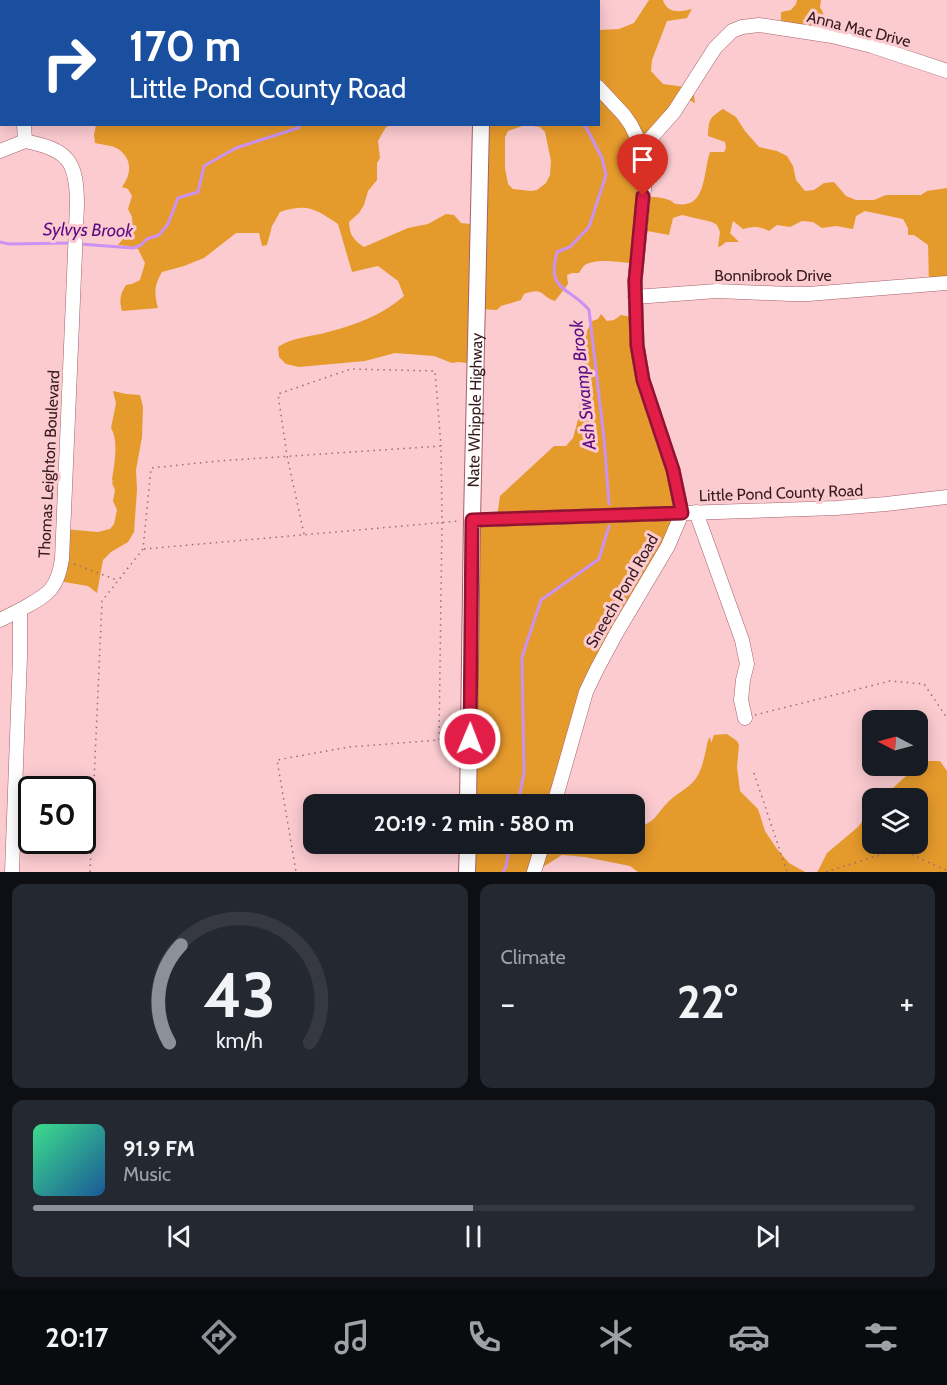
<!DOCTYPE html>
<html lang="en">
<head>
<meta charset="utf-8">
<style>
  :root { --surface:#171b24; --page:#242831; --text:#f1f3f6; --muted:#9ea1a6; --line:#363941; --accent:#8c9099 }
  body { margin:0; font-family:Cabin,sans-serif; background:var(--page); color:var(--text); height:100vh; display:flex; flex-direction:column; font-size:22px; white-space:nowrap }
  * { box-sizing:border-box; margin:0 }
  p { font-size:20px; color:var(--muted) }
  .icon { flex:none; width:33px; height:33px; fill:none; stroke:currentColor; stroke-width:2; stroke-linecap:round; stroke-linejoin:round }
  .map { position:relative; height:872px; overflow:hidden }
  .drawer { display:flex; flex-direction:column; gap:12px; padding:12px; background:#0d0f14; flex:1 }
  .drawer>* { flex:none }
  .hud { position:absolute; left:0px; top:0px; width:600px; height:126px; box-shadow:0 3px 15px #0003; background:#1a4fa0; color:#fff; overflow:hidden }
  .needle { width:39px; rotate:276deg }
  .buttons { position:absolute; left:862px; top:710px; display:grid; gap:12px }
  .buttons a { display:grid; place-items:center; width:66px; height:66px; border-radius:12px; background:var(--surface); box-shadow:0 3px 15px #0003; font-size:30px }
  .speed { position:absolute; left:18px; top:776px; display:flex; gap:12px; font-size:30px; font-weight:700; text-align:center }
  .speed>* { display:grid; place-content:center; width:78px; height:78px; border-radius:50%; background:var(--surface); box-shadow:0 3px 15px #0003; line-height:1 }
  .speed .limit { border:3px solid #111; border-radius:9px; background:#fff; color:#111 }
  .pin { position:absolute; display:grid; place-items:center; width:51px; height:51px; color:#fff; margin:-62px -26px; border-radius:50% 50% 50% 0; rotate:-45deg; box-shadow:0 0 6px #0007 }
  .pin .icon { rotate:45deg }
  .me { position:absolute; width:66px; margin:-33px; rotate:1deg; stroke-linejoin:round; filter:drop-shadow(0 0 4px #0008) }
  .turn { display:flex; align-items:center; gap:21px; height:126px; padding:0 30px; font-size:27px }
  .turn .icon { width:78px; height:78px; stroke-width:2.5 }
  .turn b { display:block; font-size:42px; line-height:51px }
  .big { font-size:45px; font-weight:700; line-height:1.1 }
  .drawer .card { flex:1; display:flex; flex-direction:column; justify-content:center; gap:9px; min-width:0; padding:0 21px; border-radius:12px; background:var(--page) }
  .drawer .dial { align-items:center; gap:0 }
  .dial svg { height:156px; overflow:visible; fill:none; stroke:var(--line); stroke-width:7; stroke-linecap:round; text-anchor:middle }
  .dial text { fill:var(--text); stroke:none }
  .song { display:flex; align-items:center; gap:18px }
  .cover { width:72px; height:72px; border-radius:9px; background:linear-gradient(135deg,hsl(150 70% 55%),hsl(210 70% 35%)) }
  .played { height:6px; border-radius:3px; background:linear-gradient(90deg,var(--accent) 50%,var(--line) 50%) }
  .keys { display:flex; justify-content:space-around; direction:ltr }
  .heat { display:flex; justify-content:space-between; align-items:center; font-size:33px; direction:ltr }
  .drawer .tiles { flex:1; display:grid; gap:12px; grid-template-columns:1fr 1fr }
  .card:last-child { grid-column:span 2 }
  .trip { position:absolute; left:303px; top:794px; width:342px; height:60px; border-radius:12px; background:var(--surface); box-shadow:0 3px 15px #0003; font-weight:700; line-height:60px; text-align:center }
  .menu { display:flex; height:96px; justify-content:space-around; align-items:center; background:#090b0e; color:var(--muted) }
  .menu .icon { width:42px; height:42px }
  .menu .current { color:var(--accent) }
  .menu b { font-size:27px; color:var(--text) }
  .map>svg:first-child { display:block }
</style>
</head>
<body>
<div class="map">
<svg width="947" height="872" viewBox="0 0 947 872">
  <rect width="100%" height="100%" fill="#fbcbd0"/>
  <g fill="#e59a2c" fill-rule="evenodd">
    <polygon points="208,0 538,0 539,1 209,2"/>
    <path d="M649,0H663C667,14 681,12 692,9L687,18L667,21L652,60L651,71L663,84L693,88L695,103L687,99L646,147V196C653,197 662,197 669,200C677,203 669,202 677,204C707,209 703,171 710,152H724L726,148L725,142L708,136C709,119 709,118 723,109L736,117L745,131L759,147L777,151L787,156L793,166L796,180L805,191L814,190L824,183L834,182L846,196L856,200H874L886,195H921L927,191L947,188V283L929,284L928,245L914,235H908V228L903,219L865,211L856,216L853,229L836,226L822,228L813,222L802,221L790,227L777,225L769,231C760,226 753,226 743,229L733,221L730,233L739,242H726L721,246L718,247L720,232L717,225L712,222L682,215L673,218L669,235L642,230L638,264C625,263 596,257 585,265C582,267 581,270 579,273H572L567,275L568,284L555,301C541,297 544,286 524,294L521,300L501,306L497,310L479,309L477,364L458,362L452,363L434,356L395,353L365,361L299,367L286,364L279,357L278,347C292,337 311,337 328,332C356,325 382,315 404,296L398,281L378,266L352,272L338,224C315,209 308,203 280,212L272,226L267,245L262,246L259,233H236L204,258L184,266L162,272C154,286 154,293 158,308L122,311C119,300 120,294 126,285L132,284L140,280L145,263L138,249L129,246L118,245L126,235L129,226L132,223V217L128,209L132,196L128,189L122,187C130,176 133,163 122,152C116,145 103,145 95,143L94,135L96,125H391L386,127L378,141L380,158L377,163V180L368,191L364,205L359,213L349,222C350,236 353,239 364,247L408,228L428,224L446,214L454,215L461,223L479,225L482,125L598,124L599,30L619,29L634,23ZM525,125L540,127L545,132L551,161L550,175L546,183L537,190L531,191L513,189L508,184L505,168V137L508,131Z"/>
    <polygon points="797,0 821,0 820,7 824,15 823,32 781,29 781,12 791,10 796,4"/>
    <polygon points="601,314 607,321 614,320 621,315 638,318 638,342 683,512 587,686 564,793 566,801 569,804 471,804 476,521 497,517 500,496 554,446 566,446 573,438 579,416 580,396 579,382 580,361 575,347 582,341 592,321 598,319"/>
    <path d="M113,391L126,394L140,395L143,407L142,437L136,470L137,490L134,532L128,542L111,552L103,560L97,593L88,586L58,581L64,529L98,532L110,529L114,524L117,510L113,501L115,490L112,483L113,481L112,480C114,466 119,441 111,428L116,403Z"/>
    <path d="M727,734L737,741L739,745L737,767L740,791L758,809L765,831L777,849L789,863L805,872H638L630,866L585,857L562,855L535,872H470V843H634L635,826C654,826 656,814 668,802C676,794 687,789 694,781C703,770 705,753 708,740L710,737L711,743L714,735Z"/>
    <polygon points="927,761 940,761 947,771 947,872 817,872 819,869 827,853 858,827 873,807 873,843 918,843 918,798 882,798 906,776"/>
  </g>
  <g fill="none" stroke-linecap="round" stroke-linejoin="round">
    <g stroke="#cc92f2" stroke-width="3">
      <polyline points="502,0 503,2"/>
      <polyline points="427,2 428,0"/>
      <path d="M582,124L587,129L602,158L606,175L589,227L570,247L557,252C546,292 569,286 589,310L604,438L609,504"/>
      <polyline points="0,242 9,244 70,243"/>
      <polyline points="80,244 133,248 141,245 147,239 159,235 168,224 178,198 198,192 204,166 236,148 298,128 301,124"/>
      <polyline points="518,804 524,772 522,657 541,600 599,559 609,526"/>
      <polyline points="503,872 506,867 510,843"/>
    </g>
    <g stroke="#a6606a" stroke-width="15">
      <g id="minor">
        <polyline points="21,0 21,2"/>
        <polyline points="540,0 541,2"/>
        <polyline points="642,148 674,112 715,48 732,31 742,27 759,25 832,36 872,46 947,71"/>
        <polyline points="0,151 25,141 24,124"/>
        <polyline points="635,297 717,291 790,294 808,294 947,283"/>
        <polyline points="696,512 742,640 747,664 743,680 741,700 745,718"/>
        <polyline points="472,520 836,508 886,504 947,497"/>
        <polyline points="0,620 20,610"/>
        <polyline points="554,804 586,692 597,669 617,632 668,546 682,513 673,470 643,380 637,345 635,281 645,179 642,148 631,125 624,115 598,87"/>
        <path d="M12,872L20,657V610C46,595 57,592 62,559L77,205C77,160 68,150 25,141"/>
        <polyline points="534,872 543,843"/>
      </g>
    </g>
    <g stroke="#a6606a" stroke-width="18">
      <g id="major">
        <polyline points="483,2 483,0"/>
        <path id="s1" d="M468,804L472,520L481,124"/>
        <polyline points="467,872 468,843"/>
      </g>
    </g>
    <g stroke="#946e73" stroke-width="1.5" stroke-dasharray="1.5 4.5" stroke-linecap="butt">
      <polyline points="304,534 287,456 278,394 351,369 435,371 441,446"/>
      <polyline points="144,549 459,521"/>
      <polyline points="74,564 117,580"/>
      <polyline points="755,715 890,681 924,684 947,718"/>
      <polyline points="754,773 787,872"/>
      <polyline points="90,872 102,601 143,549 151,468 218,461 441,446 442,522 439,740 349,747 277,760 296,872"/>
      <polyline points="826,872 886,853 902,850 943,869 947,870"/>
    </g>
    <use href="#minor" stroke="#fff" stroke-width="14"/>
    <use href="#major" stroke="#fff" stroke-width="16"/>
  </g>
  <g fill="none" stroke-linecap="round" stroke-linejoin="round">
    <g stroke="#92132f" stroke-width="15">
      <polyline id="route" points="470,739 472,520 682,513 673,470 643,380 637,345 635,281 643,196"/>
    </g>
    <use href="#route" stroke="#e11d48" stroke-width="10"/>
  </g>
  <g text-anchor="middle" dominant-baseline="central" stroke-width="6" stroke-linejoin="round" paint-order="stroke">
    <g font-size="16" fill="#371b1f" stroke="#fbcbd0">
      <text transform="translate(859 29) rotate(14)">Anna Mac Drive</text>
      <text x="773" y="275">Bonnibrook Drive</text>
      <text stroke="none"><textPath href="#s1" startOffset="394">Nate Whipple Highway</textPath></text>
      <text transform="translate(49 464) rotate(-87)">Thomas Leighton Boulevard</text>
      <text transform="translate(781 493) rotate(-2)">Little Pond County Road</text>
      <text transform="translate(622 591) rotate(-60)">Sneech Pond Road</text>
    </g>
    <g font-size="18" font-style="italic" fill="#5e0c83" stroke="#fbcbd0">
      <text transform="translate(88 230) rotate(1)">Sylvys Brook</text>
      <text transform="translate(583 385) rotate(-96)">Ash Swamp Brook</text>
    </g>
  </g>
</svg>
<div class="buttons">
<a><svg class="needle" viewBox="-14 -14 28 28"><path d="M0-13l5 13h-10z" fill="#e53935"/><path d="M0 13l5-13h-10z" fill="#9ea1a6"/></svg></a>
<a><svg class="icon" aria-label="layers" viewBox="0 0 24 24"><path d="M12 4l9 5-9 5-9-5zM3 14l9 5 9-5"/></svg></a>
</div>
<div class="speed"><div class="limit">50</div></div>
<div class="pin" style="left:643px;top:196px;background:#d93025"><svg class="icon" aria-label="arrive" viewBox="0 0 24 24"><path d="M6 21V4h12l-3 4 3 4H6"/></svg></div>
<svg class="me" style="left:470px;top:739px" viewBox="-20 -20 40 40"><circle r="17" fill="#e11d48" stroke="#fff" stroke-width="3"/><path d="M0-11L8 9 0 5-8 9z" fill="#fff"/></svg>
<div class="trip">20:19 · 2 min · 580 m</div>
<div class="hud">
<div class="turn"><svg class="icon" aria-label="right" viewBox="0 0 24 24"><path d="M7 20v-9h11M14 6l5 5-5 5"/></svg><div><b>170 m</b>Little Pond County Road</div></div>
</div>
</div>
<section class="drawer">
<div class="tiles">
<div class="card dial"><svg viewBox="0 0 100 80">
<path d="M14 69A42 42 0 1 1 86 69"/>
<path d="M14 69A42 42 0 0 1 20 19" stroke="#8c9099"/>
<text x="50" y="56" font-size="32" font-weight="700">43</text>
<text x="50" y="72" font-size="11">km/h</text>
</svg></div>
<div class="card"><p>Climate</p>
<div class="heat"><a>−</a><b class="big">22°</b><a>+</a></div>
</div>
<div class="card">
<div class="song"><i class="cover"></i><div><b>91.9 FM</b><p>Music</p></div></div>
<div class="played"></div>
<div class="keys"><svg class="icon" aria-label="previous" viewBox="0 0 24 24"><path d="M18 5L8 12l10 7zM5 5v14"/></svg><svg class="icon" aria-label="pause" viewBox="0 0 24 24"><path d="M8 5v14M16 5v14"/></svg><svg class="icon" aria-label="next" viewBox="0 0 24 24"><path d="M6 5l10 7-10 7zM19 5v14"/></svg></div>
</div>
</div>
</section>
<nav class="menu">
<b>20:17</b>
<svg class="icon current" aria-label="directions" viewBox="0 0 24 24"><path d="M12 3l9 9-9 9-9-9zM9 14v-3h6M13 9l2 2-2 2"/></svg>
<svg class="icon" aria-label="music" viewBox="0 0 24 24"><path d="M9 18V5l10-2v13"/><circle cx="6" cy="18" r="3"/><circle cx="16" cy="16" r="3"/></svg>
<svg class="icon" aria-label="phone" viewBox="0 0 24 24"><path d="M5 4h4l2 5-3 2q2 4 5 5l2-3 5 2v4C11 20 4 13 5 4z"/></svg>
<svg class="icon" aria-label="climate" viewBox="0 0 24 24"><path d="M12 3v18M4 7l16 10M4 17L20 7"/></svg>
<svg class="icon" aria-label="car" viewBox="0 0 24 24"><path d="M5 17H2v-5l4-1 3-4h7l3 4 3 1v5h-3M9 17h6M6 11h13"/><circle cx="7" cy="17" r="2"/><circle cx="17" cy="17" r="2"/></svg>
<svg class="icon" aria-label="filters" viewBox="0 0 24 24"><path d="M4 7h16M4 17h16"/><circle cx="9" cy="7" r="2"/><circle cx="15" cy="17" r="2"/></svg>
</nav>
</body>
</html>
